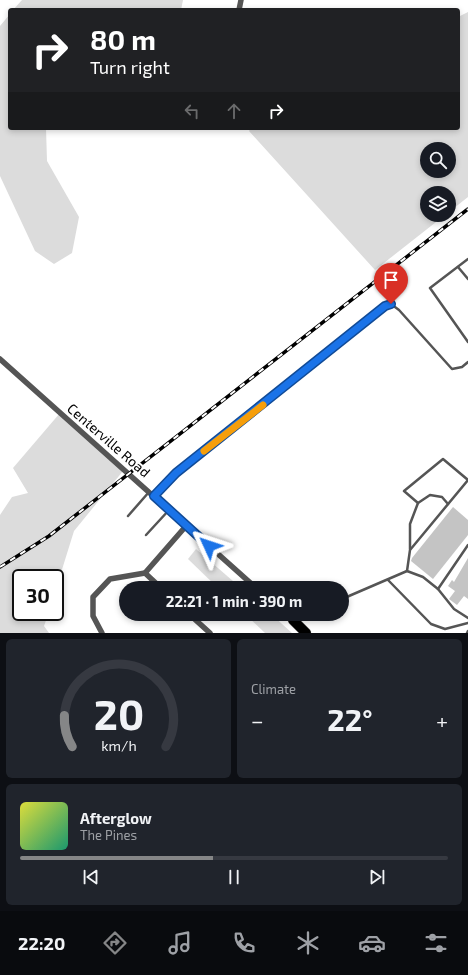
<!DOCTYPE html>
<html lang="en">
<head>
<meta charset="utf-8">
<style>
  :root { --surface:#171b24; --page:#20242c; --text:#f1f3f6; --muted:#9ea1a6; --line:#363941; --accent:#858687 }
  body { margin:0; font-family:"Exo 2",sans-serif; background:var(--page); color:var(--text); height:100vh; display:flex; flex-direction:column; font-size:15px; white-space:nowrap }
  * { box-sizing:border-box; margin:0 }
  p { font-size:13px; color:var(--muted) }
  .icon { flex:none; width:22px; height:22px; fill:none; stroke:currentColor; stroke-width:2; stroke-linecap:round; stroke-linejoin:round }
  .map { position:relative; height:633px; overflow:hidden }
  .side { display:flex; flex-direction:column; gap:6px; padding:6px; background:#0d0f14; flex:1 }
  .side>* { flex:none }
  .banner { position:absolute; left:8px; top:8px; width:452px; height:122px; border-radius:4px; box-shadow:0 2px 6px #0003; background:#202124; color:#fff; overflow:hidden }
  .controls { position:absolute; left:420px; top:142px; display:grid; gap:8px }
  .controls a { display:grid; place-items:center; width:36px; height:36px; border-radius:50%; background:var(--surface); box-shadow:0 2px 6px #0003; font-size:20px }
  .speed { position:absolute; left:12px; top:569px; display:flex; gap:8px; font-size:20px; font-weight:700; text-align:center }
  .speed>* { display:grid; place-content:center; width:52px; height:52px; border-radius:50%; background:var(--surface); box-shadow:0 2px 6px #0003; line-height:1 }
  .speed .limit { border:2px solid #111; border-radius:6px; background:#fff; color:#111 }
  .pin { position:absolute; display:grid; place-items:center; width:34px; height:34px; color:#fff; margin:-41px -17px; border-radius:50% 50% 50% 0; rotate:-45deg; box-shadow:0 0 4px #0007 }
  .pin .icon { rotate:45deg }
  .me { position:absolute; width:44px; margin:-22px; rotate:312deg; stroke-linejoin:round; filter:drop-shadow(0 0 3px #0008) }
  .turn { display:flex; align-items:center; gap:14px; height:84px; padding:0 16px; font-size:18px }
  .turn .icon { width:52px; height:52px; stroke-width:2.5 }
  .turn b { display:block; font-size:28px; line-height:34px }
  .lanes { display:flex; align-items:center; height:38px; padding:0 16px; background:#0003; justify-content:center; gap:20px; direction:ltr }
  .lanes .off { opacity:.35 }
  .big { font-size:30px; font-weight:700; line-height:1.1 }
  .side .tile { flex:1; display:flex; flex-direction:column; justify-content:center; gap:6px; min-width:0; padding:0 14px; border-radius:6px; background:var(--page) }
  .side .dial { align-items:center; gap:0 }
  .dial svg { height:104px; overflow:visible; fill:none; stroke:var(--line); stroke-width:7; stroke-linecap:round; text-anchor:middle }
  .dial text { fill:var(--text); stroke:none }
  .song { display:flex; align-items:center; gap:12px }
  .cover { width:48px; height:48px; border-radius:6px; background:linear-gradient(135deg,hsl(60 70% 55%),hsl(160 70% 35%)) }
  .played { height:4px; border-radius:2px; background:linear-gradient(90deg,var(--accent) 45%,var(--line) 45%) }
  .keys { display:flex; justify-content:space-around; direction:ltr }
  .heat { display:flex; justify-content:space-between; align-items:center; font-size:22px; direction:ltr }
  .side .tiles { flex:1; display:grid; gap:6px; grid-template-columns:1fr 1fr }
  .tile:last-child { grid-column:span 2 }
  .trip { position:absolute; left:119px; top:581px; width:230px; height:40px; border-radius:20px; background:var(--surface); box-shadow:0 2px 6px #0003; font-weight:700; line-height:40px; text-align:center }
  .menu { display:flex; height:64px; justify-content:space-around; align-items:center; background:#090b0e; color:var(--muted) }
  .menu .icon { width:28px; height:28px }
  .menu .active { color:var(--accent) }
  .menu b { font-size:18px; color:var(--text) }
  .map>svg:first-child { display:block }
</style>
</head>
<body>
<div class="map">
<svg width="468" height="633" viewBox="0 0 468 633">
  <rect width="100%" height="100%" fill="#fff"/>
  <g fill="#dcdcdc" fill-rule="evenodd">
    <polygon points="22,0 183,0 181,10 13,10"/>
    <path d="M468,12V197L449,212V193H427V215H445L375,270L249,131L251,128H458V17ZM427,149H449V171H427Z"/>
    <polygon points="10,14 10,128 46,128 47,161 79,217 72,253 54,264 35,251 0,176 0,26"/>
    <polygon points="60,413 123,471 74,531 55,592 55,578 21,578 21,612 49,612 44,626 49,633 0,633 0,515 12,497 28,493 13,468"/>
    <polygon points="196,549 241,588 218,588 188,559"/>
    <polygon points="245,614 271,614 292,633 265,633"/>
  </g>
  <g fill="#c4c4c4">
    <polygon points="453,507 468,520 468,535 433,579 411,561 412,558"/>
    <polygon points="468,558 468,599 464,596 457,605 449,599 455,591 448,586 452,580 454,582"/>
  </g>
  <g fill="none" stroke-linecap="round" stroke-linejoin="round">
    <g stroke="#dbdbdb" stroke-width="11">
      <polyline id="highway" points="293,620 306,633"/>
    </g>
    <g stroke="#555" stroke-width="2.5">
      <polyline points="468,259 430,288 468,342"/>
      <polyline points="458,267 468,279"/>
      <polyline points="468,480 410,550 407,571 423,577 438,589 454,609 468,618"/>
      <polyline points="154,496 177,473 385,306 391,304 399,310 452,369 462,367 468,362"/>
      <polyline points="448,504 442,497 430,495 418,503 404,491 443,459 468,480"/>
      <polyline points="128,516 149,492"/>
      <polyline points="146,535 169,510"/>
      <polyline points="410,549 410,524 418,503"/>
      <polyline points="388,580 431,624 445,629 468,623"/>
      <polyline points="438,589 468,545"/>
      <polyline points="342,599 407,571"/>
      <polyline points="467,633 468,631"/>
    </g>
    <g stroke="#555" stroke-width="5.5">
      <polyline points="239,10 241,0"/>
      <polyline points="0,359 256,588"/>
      <polyline points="145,573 186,526"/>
      <polyline points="189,614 210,633"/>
      <polyline points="286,614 295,622"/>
      <polyline points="102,633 93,616 93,597 110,579 145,573 161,588"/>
    </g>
    <use href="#highway" stroke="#000" stroke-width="10"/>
    <g stroke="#000" stroke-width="3.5">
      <polyline id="rail" points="0,567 49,536 468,209"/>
    </g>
    <use href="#rail" stroke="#fff" stroke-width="2" stroke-dasharray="6" stroke-linecap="butt"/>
  </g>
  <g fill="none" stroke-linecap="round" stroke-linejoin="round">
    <g stroke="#114b97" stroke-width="10">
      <polyline id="route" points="209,546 154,496 176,473 385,306 391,304"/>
    </g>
    <use href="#route" stroke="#1a73e8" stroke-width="7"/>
    <polyline stroke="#f59e0b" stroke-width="7" points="204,451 263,405"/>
  </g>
  <g text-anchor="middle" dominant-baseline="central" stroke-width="4" stroke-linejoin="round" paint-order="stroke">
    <g font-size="14" fill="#000" stroke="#fff">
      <text transform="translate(109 440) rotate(41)">Centerville Road</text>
    </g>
  </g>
</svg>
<div class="controls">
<a><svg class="icon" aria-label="search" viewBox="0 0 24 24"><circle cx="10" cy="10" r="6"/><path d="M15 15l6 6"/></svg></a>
<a><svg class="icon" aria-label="layers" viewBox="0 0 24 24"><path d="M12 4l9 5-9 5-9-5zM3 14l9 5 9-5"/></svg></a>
</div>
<div class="speed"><div class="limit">30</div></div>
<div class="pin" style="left:391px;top:304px;background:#d93025"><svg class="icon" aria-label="arrive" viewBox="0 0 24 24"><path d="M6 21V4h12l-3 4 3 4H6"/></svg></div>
<svg class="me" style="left:209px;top:546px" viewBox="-20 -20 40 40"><path d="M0-17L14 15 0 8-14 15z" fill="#1a73e8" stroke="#fff" stroke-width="4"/></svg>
<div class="trip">22:21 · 1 min · 390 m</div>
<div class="banner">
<div class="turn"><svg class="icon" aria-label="right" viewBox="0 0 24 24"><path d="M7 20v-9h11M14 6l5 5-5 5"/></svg><div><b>80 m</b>Turn right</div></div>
<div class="lanes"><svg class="icon off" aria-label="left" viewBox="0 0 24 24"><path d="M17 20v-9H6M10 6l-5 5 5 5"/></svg><svg class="icon off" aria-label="ahead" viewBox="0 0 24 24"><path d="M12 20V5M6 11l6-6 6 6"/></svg><svg class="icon" aria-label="right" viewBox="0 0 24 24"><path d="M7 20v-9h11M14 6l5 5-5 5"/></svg></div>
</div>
</div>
<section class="side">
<div class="tiles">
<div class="tile dial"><svg viewBox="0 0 100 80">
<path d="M14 69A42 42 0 1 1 86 69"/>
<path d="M14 69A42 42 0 0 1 8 45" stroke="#858687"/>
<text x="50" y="56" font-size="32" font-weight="700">20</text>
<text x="50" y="72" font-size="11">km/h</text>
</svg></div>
<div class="tile"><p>Climate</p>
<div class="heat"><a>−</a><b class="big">22°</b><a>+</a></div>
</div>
<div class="tile">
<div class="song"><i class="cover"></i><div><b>Afterglow</b><p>The Pines</p></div></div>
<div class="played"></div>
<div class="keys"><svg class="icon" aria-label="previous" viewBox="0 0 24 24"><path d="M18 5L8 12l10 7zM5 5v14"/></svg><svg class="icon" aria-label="pause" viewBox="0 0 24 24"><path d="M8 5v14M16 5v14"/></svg><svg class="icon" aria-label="next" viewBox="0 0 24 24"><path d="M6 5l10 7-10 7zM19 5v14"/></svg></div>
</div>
</div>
</section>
<nav class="menu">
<b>22:20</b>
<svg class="icon active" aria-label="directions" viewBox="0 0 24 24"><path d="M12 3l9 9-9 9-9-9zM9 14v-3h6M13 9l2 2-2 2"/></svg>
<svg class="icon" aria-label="music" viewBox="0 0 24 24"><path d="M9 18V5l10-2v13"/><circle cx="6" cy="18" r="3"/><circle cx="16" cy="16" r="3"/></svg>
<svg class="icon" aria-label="phone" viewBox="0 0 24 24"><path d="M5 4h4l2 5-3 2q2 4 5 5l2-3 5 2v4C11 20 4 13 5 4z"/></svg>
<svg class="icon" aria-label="climate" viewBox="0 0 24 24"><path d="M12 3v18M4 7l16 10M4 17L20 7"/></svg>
<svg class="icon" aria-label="car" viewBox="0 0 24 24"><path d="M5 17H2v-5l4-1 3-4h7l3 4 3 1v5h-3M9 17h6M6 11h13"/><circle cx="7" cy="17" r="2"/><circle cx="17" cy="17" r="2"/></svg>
<svg class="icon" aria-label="filters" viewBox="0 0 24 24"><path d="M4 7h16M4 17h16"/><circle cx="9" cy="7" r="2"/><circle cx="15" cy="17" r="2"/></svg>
</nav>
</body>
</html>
